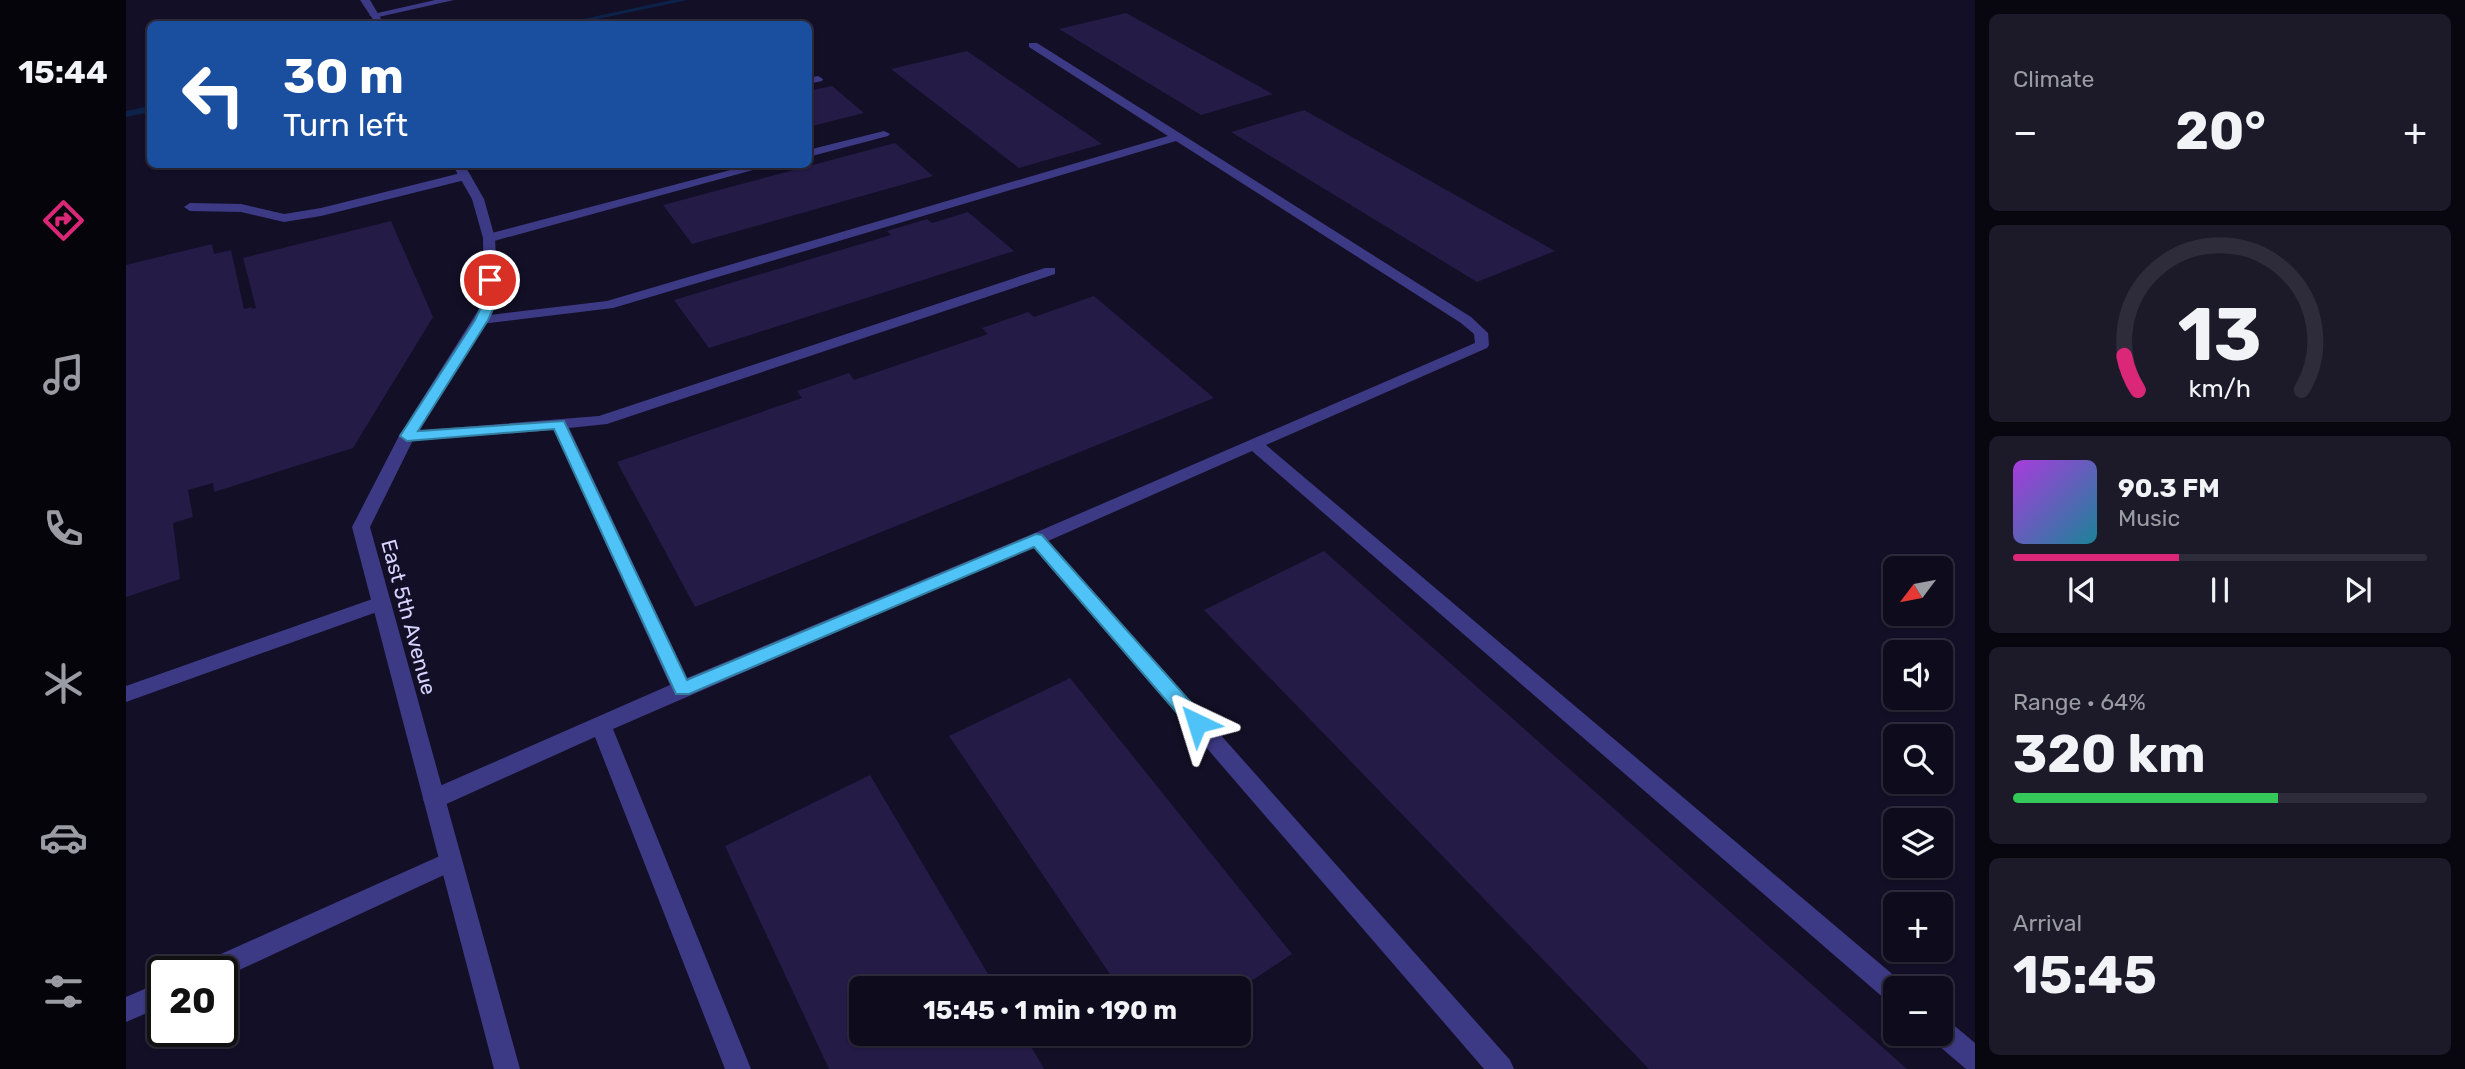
<!DOCTYPE html>
<html lang="en">
<head>
<meta charset="utf-8">
<style>
  :root { --surface:#0e0b1c; --page:#1c1929; --text:#f1f3f6; --muted:#9b9ba3; --line:#2e2b3b; --accent:#db2777 }
  body { margin:0; font-family:Rubik,sans-serif; background:var(--page); color:var(--text); height:100vh; display:flex; flex-direction:column; font-size:26px; white-space:nowrap }
  * { box-sizing:border-box; margin:0 }
  p { font-size:23px; color:var(--muted) }
  .icon { flex:none; width:38px; height:38px; fill:none; stroke:currentColor; stroke-width:2; stroke-linecap:round; stroke-linejoin:round }
  .map { position:relative; flex:1; overflow:hidden }
  .side { display:flex; flex-direction:column; gap:14px; padding:14px; background:#08060f; width:490px }
  .side>* { flex:none }
  .top-card { position:absolute; left:21px; top:21px; width:665px; height:147px; border-radius:10px; box-shadow:0 2px 5px #0004,0 0 0 2px var(--line); background:#1a4fa0; color:#fff; overflow:hidden }
  .needle { width:46px; rotate:238deg }
  .fabs { position:absolute; left:1757px; top:556px; display:grid; gap:14px }
  .fabs a { display:grid; place-items:center; width:70px; height:70px; border-radius:10px; background:var(--surface); box-shadow:0 2px 5px #0004,0 0 0 2px var(--line); font-size:35px }
  .speed { position:absolute; left:21px; top:956px; display:flex; gap:14px; font-size:35px; font-weight:700; text-align:center }
  .speed>* { display:grid; place-content:center; width:91px; height:91px; border-radius:50%; background:var(--surface); box-shadow:0 2px 5px #0004,0 0 0 2px var(--line); line-height:1 }
  .speed .limit { border:4px solid #111; border-radius:10px; background:#fff; color:#111 }
  .pin { position:absolute; display:grid; place-items:center; width:60px; height:60px; color:#fff; margin:-30px; border:4px solid #fff; border-radius:50%; box-shadow:0 2px 7px #0007 }
  .me { position:absolute; width:77px; margin:-38px; rotate:319deg; stroke-linejoin:round; filter:drop-shadow(0 0 5px #0008) }
  .turn { display:flex; align-items:center; gap:24px; height:147px; padding:0 21px; font-size:32px }
  .turn .icon { width:91px; height:91px; stroke-width:2.5 }
  .turn b { display:block; font-size:49px; line-height:60px }
  .big { font-size:52px; font-weight:700; line-height:1.1 }
  .side .widget { flex:1; display:flex; flex-direction:column; justify-content:center; gap:10px; min-width:0; padding:0 24px; border-radius:10px; background:var(--page) }
  .side .dial { align-items:center; gap:0 }
  .dial svg { height:182px; overflow:visible; fill:none; stroke:var(--line); stroke-width:7; stroke-linecap:round; text-anchor:middle }
  .dial text { fill:var(--text); stroke:none }
  .song { display:flex; align-items:center; gap:21px }
  .cover { width:84px; height:84px; border-radius:10px; background:linear-gradient(135deg,hsl(280 70% 55%),hsl(190 70% 35%)) }
  .played { height:7px; border-radius:4px; background:linear-gradient(90deg,var(--accent) 40%,var(--line) 40%) }
  .keys { display:flex; justify-content:space-around; direction:ltr }
  .heat { display:flex; justify-content:space-between; align-items:center; font-size:38px; direction:ltr }
  .charge { height:10px; border-radius:5px; background:linear-gradient(90deg,#34c759 64%,var(--line) 0) }
  .trip { position:absolute; left:723px; top:976px; width:402px; height:70px; border-radius:10px; background:var(--surface); box-shadow:0 2px 5px #0004,0 0 0 2px var(--line); font-weight:700; line-height:70px; text-align:center }
  main { display:flex; flex:1; min-height:0 }
  .menu { display:flex; flex-direction:column; width:126px; justify-content:space-around; align-items:center; background:#06040b; color:var(--muted) }
  .menu .icon { width:49px; height:49px }
  .menu .selected { color:var(--accent) }
  .menu b { font-size:32px; color:var(--text) }
  .map>svg:first-child { display:block }
</style>
</head>
<body>
<main>
<nav class="menu">
<b>15:44</b>
<svg class="icon selected" aria-label="directions" viewBox="0 0 24 24"><path d="M12 3l9 9-9 9-9-9zM9 14v-3h6M13 9l2 2-2 2"/></svg>
<svg class="icon" aria-label="music" viewBox="0 0 24 24"><path d="M9 18V5l10-2v13"/><circle cx="6" cy="18" r="3"/><circle cx="16" cy="16" r="3"/></svg>
<svg class="icon" aria-label="phone" viewBox="0 0 24 24"><path d="M5 4h4l2 5-3 2q2 4 5 5l2-3 5 2v4C11 20 4 13 5 4z"/></svg>
<svg class="icon" aria-label="climate" viewBox="0 0 24 24"><path d="M12 3v18M4 7l16 10M4 17L20 7"/></svg>
<svg class="icon" aria-label="car" viewBox="0 0 24 24"><path d="M5 17H2v-5l4-1 3-4h7l3 4 3 1v5h-3M9 17h6M6 11h13"/><circle cx="7" cy="17" r="2"/><circle cx="17" cy="17" r="2"/></svg>
<svg class="icon" aria-label="filters" viewBox="0 0 24 24"><path d="M4 7h16M4 17h16"/><circle cx="9" cy="7" r="2"/><circle cx="15" cy="17" r="2"/></svg>
</nav>
<div class="map">
<svg width="1849" height="1069" viewBox="0 0 1849 1069">
  <rect width="100%" height="100%" fill="#130f26"/>
  <g fill="none" stroke-linecap="round" stroke-linejoin="round">
    <g fill="#0c2248" fill-rule="evenodd">
      <polygon points="546,0 562,0 448,24 434,24"/>
      <polygon points="24,106 24,112 0,117 0,111"/>
    </g>
  </g>
  <g fill="#241b47">
    <polygon points="1000,13 1147,94 1075,115 933,29"/>
    <polygon points="841,51 976,144 893,168 765,69"/>
    <polygon points="706,86 738,113 682,127 682,91"/>
    <polygon points="1178,110 1429,251 1351,282 1105,132"/>
    <polygon points="769,143 807,176 566,244 537,205"/>
    <polygon points="842,212 888,251 583,348 548,300 765,235 761,231 801,219 806,223"/>
    <polygon points="265,221 307,317 227,448 88,492 87,483 62,490 67,517 47,523 54,579 0,597 0,265 86,244 88,254 105,250 118,309 126,307 126,309 130,308 117,258"/>
    <polygon points="968,296 1088,398 569,607 491,462 676,398 671,391 723,373 728,380 862,334 856,328 902,312 908,317"/>
    <polygon points="1198,551 1781,1069 1523,1069 1078,610"/>
    <polygon points="944,678 1166,954 1113,989 994,989 823,736"/>
    <polygon points="744,775 871,989 735,989 735,1034 898,1034 918,1069 703,1069 599,846"/>
  </g>
  <g fill="none" stroke-linecap="round" stroke-linejoin="round">
    <g fill="#3d3a85" fill-rule="evenodd">
      <polygon points="309,0 328,0 248,18 243,15"/>
      <polygon points="903,43 911,43 1345,317 1362,333 1363,345 1361,348 1140,445 1778,984 1780,989 1769,989 1769,1004 1760,1000 1126,451 922,541 1384,1060 1388,1069 1358,1069 907,547 487,729 625,1069 599,1069 469,737 316,806 308,808 300,806 297,799 300,792 544,685 428,430 281,441 273,436 275,432 473,416 919,268 929,268 929,274 481,424 443,428 561,678 904,535 1349,343 1348,334 1335,323 1050,141 487,308 355,324 348,320 355,316 481,301 1042,136 903,47"/>
      <polygon points="692,76 697,79 696,81 682,84 682,78"/>
      <polygon points="758,131 764,134 762,136 682,157 682,150"/>
      <polygon points="627,164 649,164 368,241 363,242 357,238 358,235"/>
      <polygon points="339,172 345,176 343,179 195,216 158,222 115,212 64,211 58,207 64,203 115,204 158,214 195,208"/>
      <polygon points="255,596 262,598 264,603 262,608 0,702 0,686"/>
      <polygon points="325,851 333,854 336,861 333,868 96,978 96,971 72,971 75,963"/>
      <polygon points="37,981 37,1006 0,1022 0,997"/>
      <polygon points="1815,1019 1824,1022 1849,1043 1849,1069 1840,1069 1806,1040 1804,1034 1815,1034"/>
    </g>
    <g fill="#3d3a85" fill-rule="evenodd">
      <polygon points="234,0 244,0 258,24 250,24"/>
      <polygon points="326,164 338,164 358,199 369,238 372,301 289,436 244,527 394,1069 368,1069 226,527 273,436 358,301 357,238 346,199"/>
    </g>
  </g>
  <polygon fill="#4fc3f7" stroke="#337fa1" stroke-width="2" points="364,276 370,280 371,301 362,320 292,431 438,421 561,680 910,534 916,535 1078,717 1080,723 1078,728 1071,730 1064,728 908,547 563,694 550,694 428,429 281,441 274,436 349,320 358,301 358,280"/>
  <g text-anchor="middle" dominant-baseline="central" stroke-width="7" stroke-linejoin="round" paint-order="stroke">
    <g font-size="21" fill="#d9d4ff" stroke="#130f26">
      <text transform="translate(283 617) rotate(75)">East 5th Avenue</text>
    </g>
  </g>
</svg>
<div class="fabs">
<a><svg class="needle" viewBox="-14 -14 28 28"><path d="M0-13l5 13h-10z" fill="#e53935"/><path d="M0 13l5-13h-10z" fill="#9b9ba3"/></svg></a>
<a><svg class="icon" aria-label="sound" viewBox="0 0 24 24"><path d="M4 9h4l5-4v14l-5-4H4zM17 9q2 3 0 6"/></svg></a>
<a><svg class="icon" aria-label="search" viewBox="0 0 24 24"><circle cx="10" cy="10" r="6"/><path d="M15 15l6 6"/></svg></a>
<a><svg class="icon" aria-label="layers" viewBox="0 0 24 24"><path d="M12 4l9 5-9 5-9-5zM3 14l9 5 9-5"/></svg></a>
<a>+</a>
<a>−</a>
</div>
<div class="speed"><div class="limit">20</div></div>
<div class="pin" style="left:364px;top:280px;background:#d93025"><svg class="icon" aria-label="arrive" viewBox="0 0 24 24"><path d="M6 21V4h12l-3 4 3 4H6"/></svg></div>
<svg class="me" style="left:1071px;top:723px" viewBox="-20 -20 40 40"><path d="M0-17L14 15 0 8-14 15z" fill="#4fc3f7" stroke="#fff" stroke-width="4"/></svg>
<div class="trip">15:45 · 1 min · 190 m</div>
<div class="top-card">
<div class="turn"><svg class="icon" aria-label="left" viewBox="0 0 24 24"><path d="M17 20v-9H6M10 6l-5 5 5 5"/></svg><div><b>30 m</b>Turn left</div></div>
</div>
</div>
<section class="side">
<div class="widget"><p>Climate</p>
<div class="heat"><a>−</a><b class="big">20°</b><a>+</a></div>
</div>
<div class="widget dial"><svg viewBox="0 0 100 80">
<path d="M14 69A42 42 0 1 1 86 69"/>
<path d="M14 69A42 42 0 0 1 8 54" stroke="#db2777"/>
<text x="50" y="56" font-size="32" font-weight="700">13</text>
<text x="50" y="72" font-size="11">km/h</text>
</svg></div>
<div class="widget">
<div class="song"><i class="cover"></i><div><b>90.3 FM</b><p>Music</p></div></div>
<div class="played"></div>
<div class="keys"><svg class="icon" aria-label="previous" viewBox="0 0 24 24"><path d="M18 5L8 12l10 7zM5 5v14"/></svg><svg class="icon" aria-label="pause" viewBox="0 0 24 24"><path d="M8 5v14M16 5v14"/></svg><svg class="icon" aria-label="next" viewBox="0 0 24 24"><path d="M6 5l10 7-10 7zM19 5v14"/></svg></div>
</div>
<div class="widget"><p>Range · 64%</p><b class="big">320 km</b><div class="charge"></div></div>
<div class="widget"><p>Arrival</p><b class="big">15:45</b></div>
</section>
</main>
</body>
</html>
